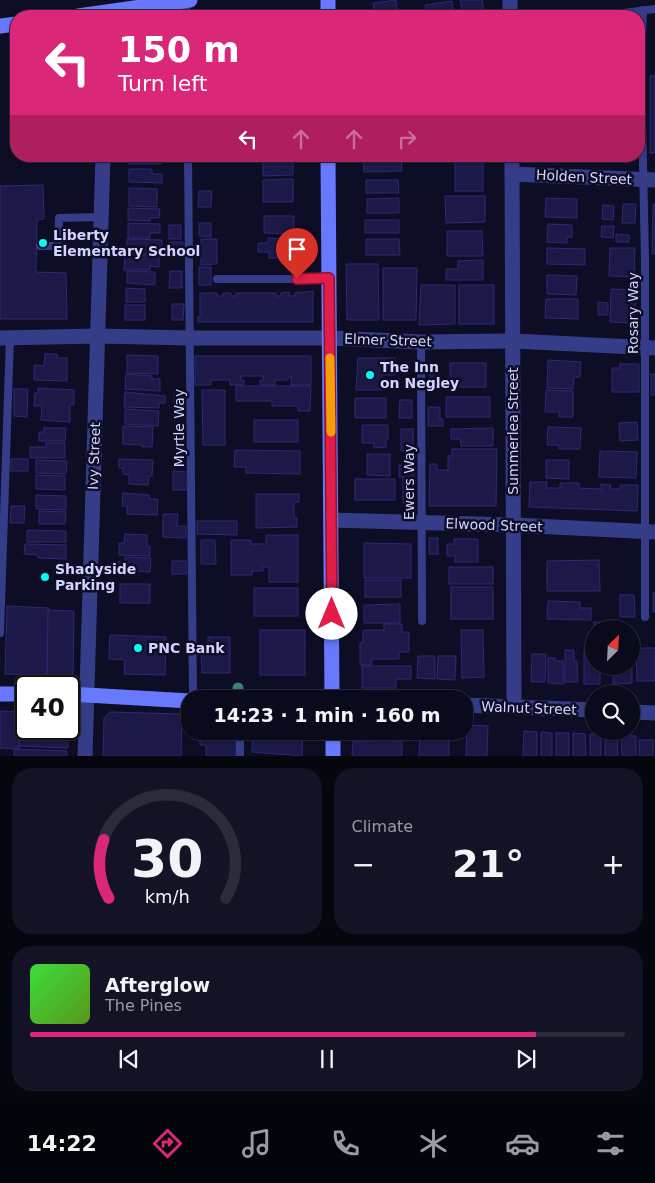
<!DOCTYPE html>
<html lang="en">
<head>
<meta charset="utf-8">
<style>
  :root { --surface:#0a0a1c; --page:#131325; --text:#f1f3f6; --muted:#999aa3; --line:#2a2b3b; --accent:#db2777 }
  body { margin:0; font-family:"DejaVu Sans",sans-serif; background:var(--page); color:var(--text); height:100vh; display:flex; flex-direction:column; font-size:19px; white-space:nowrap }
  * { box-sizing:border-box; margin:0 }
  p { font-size:16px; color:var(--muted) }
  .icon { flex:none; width:28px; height:28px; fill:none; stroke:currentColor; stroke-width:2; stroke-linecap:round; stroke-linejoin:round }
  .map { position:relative; height:756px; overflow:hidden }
  .sheet { display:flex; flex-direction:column; gap:12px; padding:12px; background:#06060f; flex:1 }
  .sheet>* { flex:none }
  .banner { position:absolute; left:10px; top:10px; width:635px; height:152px; border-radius:20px; box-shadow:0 1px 4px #0004,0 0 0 1px var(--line); background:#db2777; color:#fff; overflow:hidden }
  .needle { width:32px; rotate:24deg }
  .buttons { position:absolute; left:585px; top:620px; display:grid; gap:10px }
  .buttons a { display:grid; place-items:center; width:55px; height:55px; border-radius:50%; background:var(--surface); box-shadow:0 1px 4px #0004,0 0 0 1px var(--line); font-size:25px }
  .speed { position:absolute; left:15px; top:675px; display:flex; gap:10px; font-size:25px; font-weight:700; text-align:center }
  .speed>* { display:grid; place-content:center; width:65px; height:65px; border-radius:50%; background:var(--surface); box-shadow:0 1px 4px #0004,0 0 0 1px var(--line); line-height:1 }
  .speed .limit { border:2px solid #111; border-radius:8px; background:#fff; color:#111 }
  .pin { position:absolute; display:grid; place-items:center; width:42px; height:42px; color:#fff; margin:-51px -21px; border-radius:50% 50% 50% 0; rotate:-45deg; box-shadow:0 0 5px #0007 }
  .pin .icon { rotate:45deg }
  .me { position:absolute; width:55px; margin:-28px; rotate:0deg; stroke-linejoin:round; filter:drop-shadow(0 0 4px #0008) }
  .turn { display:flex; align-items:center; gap:18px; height:105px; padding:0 25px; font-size:22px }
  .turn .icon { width:65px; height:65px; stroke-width:2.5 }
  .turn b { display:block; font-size:35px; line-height:42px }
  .lanes { display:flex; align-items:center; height:48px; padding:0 25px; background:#0003; justify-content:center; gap:25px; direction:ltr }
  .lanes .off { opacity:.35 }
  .big { font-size:38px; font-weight:700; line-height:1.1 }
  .sheet .widget { flex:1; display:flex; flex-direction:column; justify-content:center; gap:8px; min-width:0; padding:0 18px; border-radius:20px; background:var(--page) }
  .sheet .dial { align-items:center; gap:0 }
  .dial svg { height:130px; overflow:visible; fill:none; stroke:var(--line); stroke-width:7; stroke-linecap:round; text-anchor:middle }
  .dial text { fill:var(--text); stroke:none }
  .song { display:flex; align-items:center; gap:15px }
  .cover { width:60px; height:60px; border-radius:8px; background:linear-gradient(135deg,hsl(120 70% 55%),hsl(90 70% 35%)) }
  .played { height:5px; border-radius:2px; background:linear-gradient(90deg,var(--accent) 85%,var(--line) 85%) }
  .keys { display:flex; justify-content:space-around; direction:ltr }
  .heat { display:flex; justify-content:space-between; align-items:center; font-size:28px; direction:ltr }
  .sheet .tiles { flex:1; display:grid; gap:12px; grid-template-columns:1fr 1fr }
  .widget:last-child { grid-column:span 2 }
  .trip { position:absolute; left:181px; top:690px; width:292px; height:50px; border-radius:20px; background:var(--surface); box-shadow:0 1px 4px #0004,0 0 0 1px var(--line); font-weight:700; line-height:50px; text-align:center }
  .dock { display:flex; height:80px; justify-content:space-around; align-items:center; background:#04040b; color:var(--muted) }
  .dock .icon { width:35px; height:35px }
  .dock .selected { color:var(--accent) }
  .dock b { font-size:22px; color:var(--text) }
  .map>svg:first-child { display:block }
</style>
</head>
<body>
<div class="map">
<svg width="655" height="756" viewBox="0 0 655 756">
  <rect width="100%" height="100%" fill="#0e0d26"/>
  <g fill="#1c1848" stroke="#2e2976">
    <polygon points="396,0 398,16 375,16 373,3"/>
    <polygon points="460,0 482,0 485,16 463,16"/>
    <polygon points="452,1 454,16 427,16 425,5"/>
    <rect x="650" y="76" width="5" height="77"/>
    <rect x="129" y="156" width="32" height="8"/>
    <polygon points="263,156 293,156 293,175 263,176"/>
    <polygon points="363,158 401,158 402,171 364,172"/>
    <rect x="455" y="162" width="28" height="29"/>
    <polygon points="129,169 152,169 152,174 162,174 162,183 129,182"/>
    <polygon points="293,179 293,202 263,202 263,180"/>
    <polygon points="366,180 398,180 399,193 366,193"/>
    <polygon points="43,185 44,219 37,220 36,272 66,273 67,319 0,319 0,186"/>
    <polygon points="129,188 157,189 157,207 129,206"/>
    <polygon points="199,191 212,191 211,207 198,207"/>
    <polygon points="445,196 485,196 485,222 446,223"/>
    <polygon points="399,198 399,213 367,213 367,199"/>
    <polygon points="546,198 577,199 577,218 545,217"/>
    <polygon points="623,204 636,204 635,223 622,223"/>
    <polygon points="653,204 655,204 655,254 652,254"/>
    <polygon points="603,205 614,206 613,220 602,219"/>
    <polygon points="128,208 160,209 159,218 150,218 150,221 128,220"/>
    <polygon points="264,216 294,216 294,234 264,233"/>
    <rect x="365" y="220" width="34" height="13"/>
    <polygon points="128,223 160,224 160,233 150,233 150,238 128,238"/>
    <polygon points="199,223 211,223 211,237 199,236"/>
    <polygon points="548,224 572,225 572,237 567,237 567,243 547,242"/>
    <rect x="169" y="225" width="12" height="14"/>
    <polygon points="602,226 614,226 613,238 601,237"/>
    <polygon points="447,231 482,231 483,256 447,256"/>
    <polygon points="616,234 629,235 629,242 616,242"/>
    <polygon points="268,238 291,239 291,254 278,254 278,258 269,258 269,252 258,252 258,243 268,243"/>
    <polygon points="127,239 162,240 162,250 149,250 148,254 127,254"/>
    <polygon points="201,239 217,239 217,264 201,265"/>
    <polygon points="366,239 399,239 400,255 366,255"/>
    <polygon points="170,242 183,242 182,257 169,256"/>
    <polygon points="547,248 585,249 585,265 547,264"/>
    <polygon points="610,248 635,248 634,277 609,276"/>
    <polygon points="125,255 159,256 159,267 150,266 150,270 124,270"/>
    <polygon points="483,260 483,280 446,280 446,269 458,269 458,261"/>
    <polygon points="346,264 378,264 379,320 347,320"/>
    <rect x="199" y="267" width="12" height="18"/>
    <polygon points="383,268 417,268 416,320 383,320"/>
    <polygon points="127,271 155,272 155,285 127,283"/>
    <polygon points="170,271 182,271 182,288 169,288"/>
    <polygon points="547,275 577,276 576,295 547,294"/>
    <polygon points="421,285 455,285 455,324 419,325"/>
    <rect x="459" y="285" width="35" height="39"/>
    <polygon points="126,288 145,289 145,302 126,302"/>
    <polygon points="611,289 636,290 635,323 610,322"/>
    <polygon points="313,291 313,322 198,322 198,317 200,317 200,293 217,293 217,296 223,296 223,293 231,293 231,296 236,296 236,293 276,293 276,296 281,296 281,293 289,292 289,296 295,296 295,293"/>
    <polygon points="546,299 578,299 578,319 545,318"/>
    <polygon points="598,302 608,303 608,315 598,315"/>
    <polygon points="172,304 184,304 183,320 172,320"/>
    <rect x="125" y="305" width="20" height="15"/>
    <polygon points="45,354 57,354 57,358 67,358 67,381 34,380 34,365 44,366"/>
    <polygon points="127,355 158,356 158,374 127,373"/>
    <polygon points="195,356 311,356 311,385 291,385 291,376 288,377 288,380 275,380 275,385 260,385 260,380 263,380 263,376 241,376 241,380 244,380 244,385 230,385 230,380 211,380 211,385 195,385"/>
    <polygon points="358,358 395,358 395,375 382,375 382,390 356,390"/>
    <polygon points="548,360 581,362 580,377 574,377 573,389 547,388"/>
    <rect x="450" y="363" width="36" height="24"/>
    <polygon points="620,364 639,364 639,392 612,392 612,368 620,368"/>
    <polygon points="430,367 439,368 439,385 430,384"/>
    <polygon points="126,374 152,376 152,379 160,379 160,391 125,389"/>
    <rect x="651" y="374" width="4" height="21"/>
    <polygon points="236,386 311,386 310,411 298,411 298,406 272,406 272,401 236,401"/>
    <polygon points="38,388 74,390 74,405 70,405 70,422 41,420 42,406 34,406 35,393 38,393"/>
    <polygon points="14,389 28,389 27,417 14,416"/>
    <polygon points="202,390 225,390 225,445 203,445"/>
    <polygon points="546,390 573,391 573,417 559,417 559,412 545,412"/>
    <polygon points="125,392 165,396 165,403 159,403 159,408 124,407"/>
    <polygon points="174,393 185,393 184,408 174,408"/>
    <rect x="446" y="397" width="44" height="20"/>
    <rect x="355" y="398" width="31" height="20"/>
    <polygon points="400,400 412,400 412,418 399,418"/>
    <polygon points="428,407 440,407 440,419 443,419 443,426 428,426"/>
    <polygon points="125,409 159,411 158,426 125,424"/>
    <rect x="254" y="420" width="44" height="22"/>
    <polygon points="637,422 638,440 620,441 619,423"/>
    <polygon points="362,425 388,425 388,439 386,439 386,447 374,448 374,443 362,443"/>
    <polygon points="123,426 153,427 152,447 142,447 142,445 123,444"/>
    <polygon points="548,427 581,428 580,449 559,449 559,445 547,445"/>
    <polygon points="44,428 66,428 65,441 39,441 39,432 44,432"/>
    <polygon points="493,428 493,446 461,446 460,439 451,439 451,429"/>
    <rect x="401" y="429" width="12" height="22"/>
    <polygon points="46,443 65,443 65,458 30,458 30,447 46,447"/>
    <polygon points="452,449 497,449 496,506 429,506 430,464 437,464 437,470 448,470 448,456 452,456"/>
    <polygon points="235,450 300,451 300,474 246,473 246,467 234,467"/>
    <polygon points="600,451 637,452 636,478 599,477"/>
    <polygon points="367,454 390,454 390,476 367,475"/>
    <rect x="11" y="459" width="17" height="12"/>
    <polygon points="119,459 153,460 152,476 149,476 148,485 129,484 129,475 123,474 123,468 119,468"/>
    <polygon points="36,460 67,461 66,474 36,473"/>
    <polygon points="546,460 569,460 569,479 546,478"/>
    <polygon points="399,465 414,465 414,503 403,503 403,477 399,477"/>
    <polygon points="173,471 188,472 187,490 173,490"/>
    <polygon points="36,475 65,476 65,490 36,489"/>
    <rect x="355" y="479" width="40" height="21"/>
    <polygon points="530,482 547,482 546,488 560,488 560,483 579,483 579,488 601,489 601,484 611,485 610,489 620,489 620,485 638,485 637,511 529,507"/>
    <polygon points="123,493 149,495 149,499 158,499 157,515 127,514 127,506 122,506"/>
    <polygon points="256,494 299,494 299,502 294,502 294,518 297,518 297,527 256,528"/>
    <polygon points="36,495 66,496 66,510 36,509"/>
    <polygon points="11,506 25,506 24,523 10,523"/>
    <polygon points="39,511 66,512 65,524 39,524"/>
    <polygon points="163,514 178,514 177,526 186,526 186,538 163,537"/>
    <polygon points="197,521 237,521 237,535 197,534"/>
    <polygon points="27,530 66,531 66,542 27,542"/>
    <polygon points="125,534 147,535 147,546 150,546 150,556 119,555 119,543 124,543"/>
    <polygon points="266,535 298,535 298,582 269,582 269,567 263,567 263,571 252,571 252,575 231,575 231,540 251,540 251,544 266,544"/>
    <rect x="429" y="538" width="9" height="16"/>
    <polygon points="454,539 478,539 478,562 455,562 455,556 447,556 447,544 454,544"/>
    <polygon points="201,540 215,540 216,564 201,564"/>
    <polygon points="364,543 411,544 411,578 364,578"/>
    <polygon points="25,544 66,545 66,559 38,558 38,555 24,554"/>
    <polygon points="125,557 151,558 150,572 119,570 119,561 125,562"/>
    <polygon points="599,560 600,591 547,591 547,561"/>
    <rect x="172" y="561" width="14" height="13"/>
    <rect x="449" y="567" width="44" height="17"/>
    <rect x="365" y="580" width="36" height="17"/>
    <rect x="120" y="584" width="30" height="19"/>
    <rect x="451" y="587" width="42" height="32"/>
    <rect x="254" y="588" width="44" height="28"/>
    <rect x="653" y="593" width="2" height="19"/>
    <polygon points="620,595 634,595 635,617 620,617"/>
    <polygon points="548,601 580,602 580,608 591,608 591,620 547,619"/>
    <polygon points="400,604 400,623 364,623 364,605"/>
    <polygon points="7,606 49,608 47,675 5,674"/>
    <polygon points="48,610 74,611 73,676 47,675"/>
    <rect x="594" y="622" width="22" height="7"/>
    <polygon points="384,624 402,624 402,632 409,632 409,652 399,652 399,659 371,659 372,665 360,665 360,643 363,643 363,630 384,630"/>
    <rect x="260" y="630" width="45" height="45"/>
    <polygon points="461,630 483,630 484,677 462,678"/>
    <polygon points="110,635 166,637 165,675 124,674 125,660 109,659"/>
    <polygon points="208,637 230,637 230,673 202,673 201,648 208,647"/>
    <polygon points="636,648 655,648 655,681 637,681"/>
    <polygon points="565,650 574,650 574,661 577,661 578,682 565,682"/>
    <polygon points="584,650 594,650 594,666 600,666 600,684 584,684"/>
    <polygon points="532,654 546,654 545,682 531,682"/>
    <polygon points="418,656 435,656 435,679 417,678"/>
    <polygon points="438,656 456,656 455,680 437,679"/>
    <polygon points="548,658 555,658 555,661 563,661 564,684 548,683"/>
    <polygon points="632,659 632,683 613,684 613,666 631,666"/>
    <polygon points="362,666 411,666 411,679 396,679 396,688 362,688"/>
    <polygon points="0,711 21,712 19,749 0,748"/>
    <polygon points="21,712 26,712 26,729 68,729 68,748 19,746"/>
    <polygon points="110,712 182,714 181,756 103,756 104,718"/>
    <polygon points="467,725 488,726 487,756 466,756"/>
    <polygon points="200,731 236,731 236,756 206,756 206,745 200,745"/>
    <polygon points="253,731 303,731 302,756 252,752"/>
    <polygon points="420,731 449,731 449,756 419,756"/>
    <polygon points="524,731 537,732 537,756 523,756"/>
    <polygon points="541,732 552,733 552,756 541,756"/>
    <rect x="556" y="733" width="13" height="23"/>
    <polygon points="573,733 585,734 586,756 573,756"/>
    <polygon points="590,734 601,735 601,756 590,756"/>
    <polygon points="605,735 617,735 618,756 605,756"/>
    <polygon points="621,735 636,736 636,756 622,756"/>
    <polygon points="374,736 393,736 393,741 402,741 402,756 352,756 353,741 374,741"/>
    <rect x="639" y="740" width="14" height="16"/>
    <polygon points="14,749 67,751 67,756 14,756"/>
  </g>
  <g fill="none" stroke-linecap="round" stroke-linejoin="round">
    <g stroke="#353d88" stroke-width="8">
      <polyline points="186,1 186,16"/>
      <polyline points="643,10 641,68 645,260 645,617"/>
      <polyline points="599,16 655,9"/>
      <polyline points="188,156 193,699"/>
      <polyline points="40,246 58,246 59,218 101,217"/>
      <polyline points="217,279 329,279"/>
      <polyline points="421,342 422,621"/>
      <polyline points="0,633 10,338"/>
      <polyline points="240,731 240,756"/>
    </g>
    <g stroke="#353d88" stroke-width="15">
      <polyline points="510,0 510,16"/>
      <polyline points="512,156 514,706"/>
      <polyline points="512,174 655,180"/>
      <polyline points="0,338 97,336 191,338 330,338 421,342 513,341 655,348"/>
      <polyline points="332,520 514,525 655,532"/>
      <polyline points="465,705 594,710"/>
      <polyline points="631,712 655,713"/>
      <polyline points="85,756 103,156"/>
    </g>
    <g stroke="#6979ff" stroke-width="15">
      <polyline points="328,0 328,16"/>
      <polyline points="78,16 190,0"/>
      <polyline points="0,26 16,24"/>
      <polyline points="328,156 332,699"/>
      <polyline points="0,694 26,694"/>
      <polyline points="69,694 190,701"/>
      <polyline points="333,731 333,756"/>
    </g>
  </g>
  <circle fill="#368572" cx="238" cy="688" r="5.5"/>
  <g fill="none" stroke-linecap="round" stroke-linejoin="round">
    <g stroke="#92132f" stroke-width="12">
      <polyline id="route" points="297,279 329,278 332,614"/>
    </g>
    <use href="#route" stroke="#e11d48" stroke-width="9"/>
    <polyline stroke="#f59e0b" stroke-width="9" points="330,358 331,432"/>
  </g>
  <g fill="#00fdf6" stroke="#0e0d26" stroke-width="2">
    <circle cx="43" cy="243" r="5"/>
    <circle cx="370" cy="375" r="5"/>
    <circle cx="45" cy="577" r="5"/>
    <circle cx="138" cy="648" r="5"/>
  </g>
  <g text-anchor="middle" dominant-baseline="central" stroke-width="5" stroke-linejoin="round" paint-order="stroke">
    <g font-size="14" fill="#d2d3ff" stroke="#0e0d26">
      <text transform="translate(584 177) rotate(3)">Holden Street</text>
      <text transform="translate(633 313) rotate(-90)">Rosary Way</text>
      <text transform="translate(388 340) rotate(2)">Elmer Street</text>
      <text transform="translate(179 428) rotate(-90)">Myrtle Way</text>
      <text transform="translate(513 431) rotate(-90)">Summerlea Street</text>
      <text transform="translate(94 456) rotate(-88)">Ivy Street</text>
      <text transform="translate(409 482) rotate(-90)">Ewers Way</text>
      <text transform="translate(494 525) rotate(2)">Elwood Street</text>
      <text transform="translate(529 708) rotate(2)">Walnut Street</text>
    </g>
    <g font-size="14" font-weight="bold" fill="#d2d3ff" stroke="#0e0d26" text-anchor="start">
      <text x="53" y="235">Liberty<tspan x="53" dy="16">Elementary School</tspan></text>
      <text x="380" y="367">The Inn<tspan x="380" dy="16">on Negley</tspan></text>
      <text x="55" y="569">Shadyside<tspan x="55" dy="16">Parking</tspan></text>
      <text x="148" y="648">PNC Bank</text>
    </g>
  </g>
</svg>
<div class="buttons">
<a><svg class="needle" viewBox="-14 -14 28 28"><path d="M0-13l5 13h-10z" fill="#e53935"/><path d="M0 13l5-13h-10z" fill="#999aa3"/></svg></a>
<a><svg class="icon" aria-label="search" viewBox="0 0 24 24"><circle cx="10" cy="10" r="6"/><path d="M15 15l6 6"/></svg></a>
</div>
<div class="speed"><div class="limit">40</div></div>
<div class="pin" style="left:297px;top:279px;background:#d93025"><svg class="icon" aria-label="arrive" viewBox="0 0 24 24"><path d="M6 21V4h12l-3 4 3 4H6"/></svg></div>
<svg class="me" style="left:332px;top:614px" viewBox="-20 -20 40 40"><circle r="19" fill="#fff"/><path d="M0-13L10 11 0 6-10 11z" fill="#e11d48"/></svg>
<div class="trip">14:23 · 1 min · 160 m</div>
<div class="banner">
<div class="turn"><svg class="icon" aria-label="left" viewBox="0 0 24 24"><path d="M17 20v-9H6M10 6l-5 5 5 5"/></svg><div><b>150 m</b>Turn left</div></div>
<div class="lanes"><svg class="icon" aria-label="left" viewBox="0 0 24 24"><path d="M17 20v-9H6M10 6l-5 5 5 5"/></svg><svg class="icon off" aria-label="ahead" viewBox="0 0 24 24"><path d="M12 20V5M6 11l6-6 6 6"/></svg><svg class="icon off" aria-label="ahead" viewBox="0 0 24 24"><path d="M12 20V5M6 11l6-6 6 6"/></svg><svg class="icon off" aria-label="right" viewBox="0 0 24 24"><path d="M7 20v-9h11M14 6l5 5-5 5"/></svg></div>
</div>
</div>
<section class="sheet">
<div class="tiles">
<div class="widget dial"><svg viewBox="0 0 100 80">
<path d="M14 69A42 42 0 1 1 86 69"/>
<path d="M14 69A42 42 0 0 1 11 33" stroke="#db2777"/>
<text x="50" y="56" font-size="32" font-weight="700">30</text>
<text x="50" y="72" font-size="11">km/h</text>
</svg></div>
<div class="widget"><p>Climate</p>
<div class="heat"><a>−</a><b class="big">21°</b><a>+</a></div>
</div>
<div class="widget">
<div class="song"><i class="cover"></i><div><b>Afterglow</b><p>The Pines</p></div></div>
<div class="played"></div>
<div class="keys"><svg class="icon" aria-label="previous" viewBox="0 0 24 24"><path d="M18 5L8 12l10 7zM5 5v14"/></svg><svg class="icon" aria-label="pause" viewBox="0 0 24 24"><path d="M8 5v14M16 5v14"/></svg><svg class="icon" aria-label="next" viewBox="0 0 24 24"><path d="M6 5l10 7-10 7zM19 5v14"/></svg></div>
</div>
</div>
</section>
<nav class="dock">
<b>14:22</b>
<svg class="icon selected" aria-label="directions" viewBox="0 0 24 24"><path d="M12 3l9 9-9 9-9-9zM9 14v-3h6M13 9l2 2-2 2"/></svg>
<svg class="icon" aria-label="music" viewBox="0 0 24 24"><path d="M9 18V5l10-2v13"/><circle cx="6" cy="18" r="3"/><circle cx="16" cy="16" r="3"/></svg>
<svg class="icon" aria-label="phone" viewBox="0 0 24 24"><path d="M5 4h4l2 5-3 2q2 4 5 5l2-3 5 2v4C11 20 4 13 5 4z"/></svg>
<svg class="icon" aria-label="climate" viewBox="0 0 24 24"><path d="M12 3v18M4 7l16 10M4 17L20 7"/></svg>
<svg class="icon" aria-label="car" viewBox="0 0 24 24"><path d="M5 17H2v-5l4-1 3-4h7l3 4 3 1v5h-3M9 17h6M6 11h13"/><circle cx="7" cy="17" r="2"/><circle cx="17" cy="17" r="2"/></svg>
<svg class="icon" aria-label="filters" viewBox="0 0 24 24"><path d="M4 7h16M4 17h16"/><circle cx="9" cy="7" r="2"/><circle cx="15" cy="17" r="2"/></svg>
</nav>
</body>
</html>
